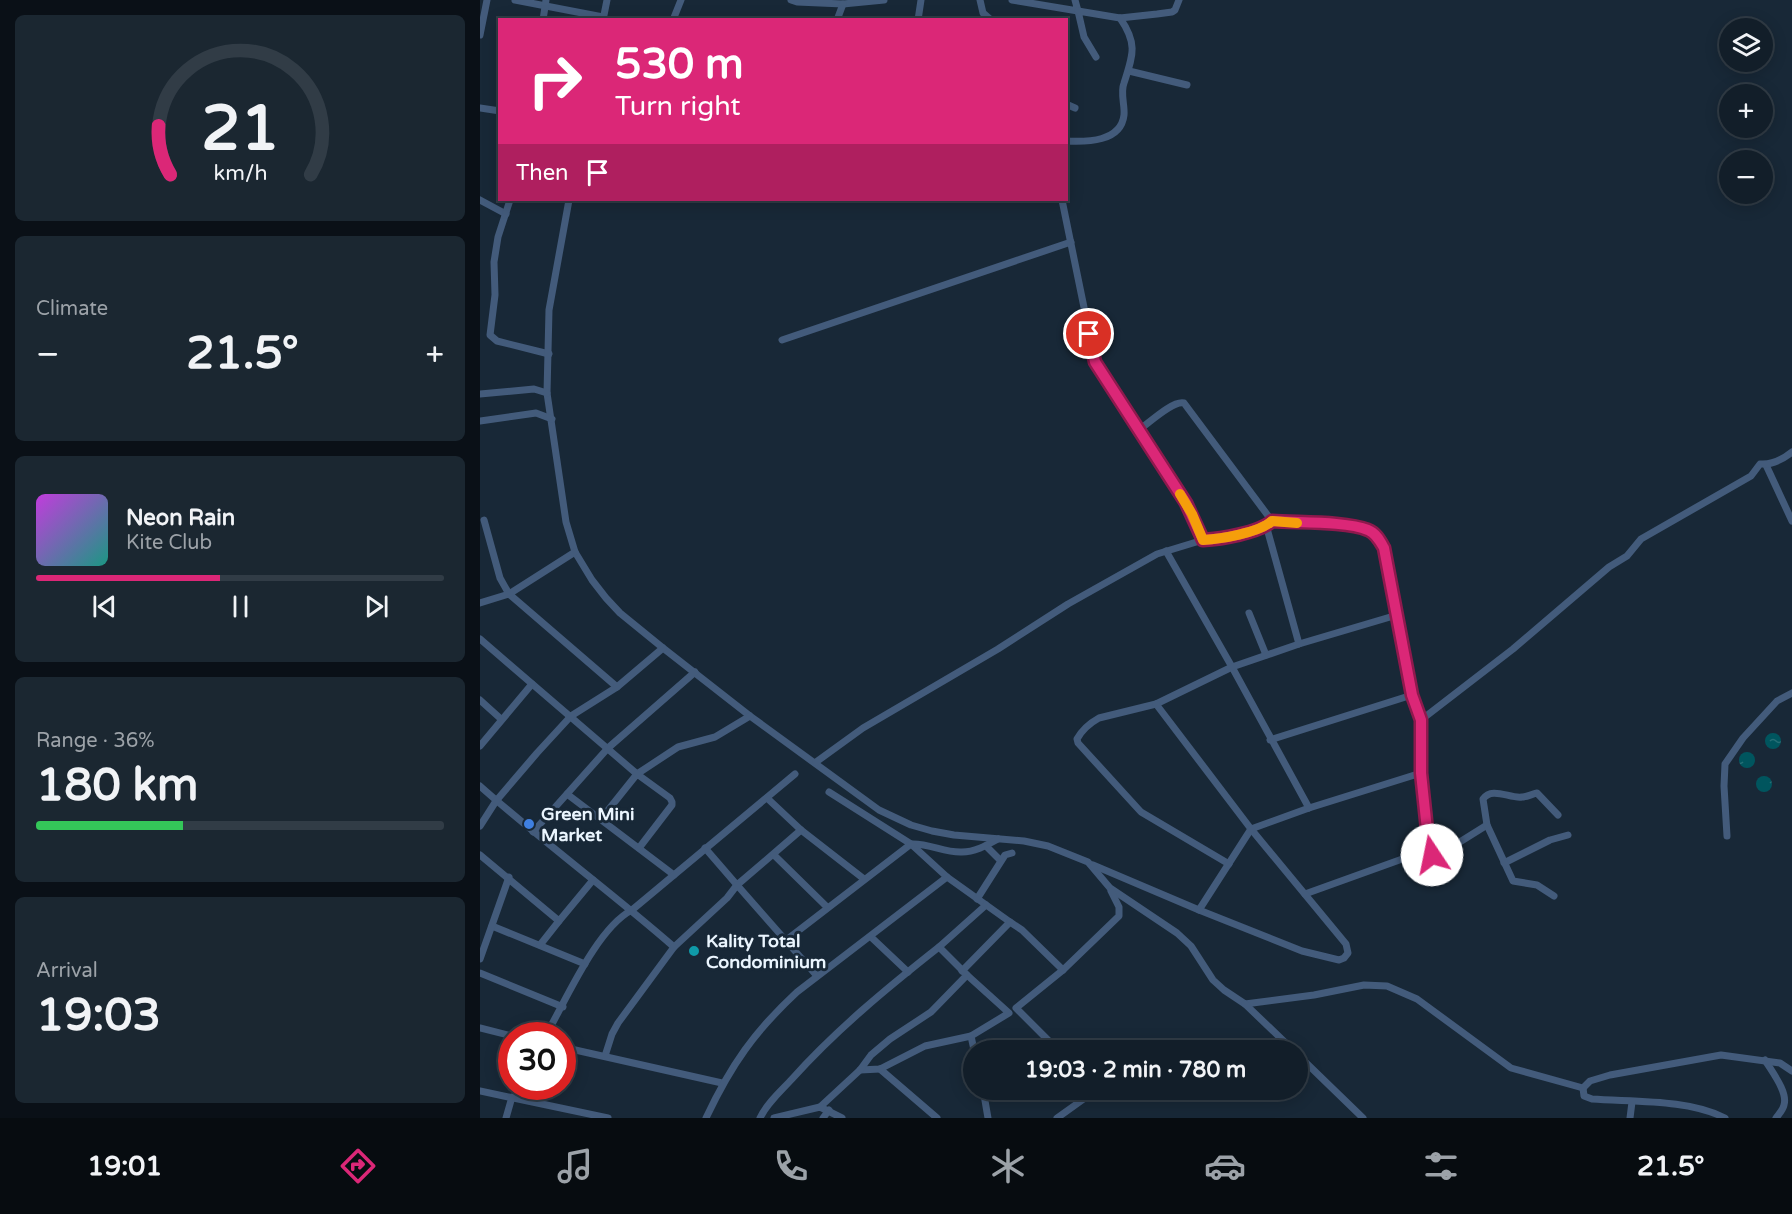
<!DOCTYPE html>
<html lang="en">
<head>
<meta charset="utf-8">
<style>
  :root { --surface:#121e29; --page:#1b2731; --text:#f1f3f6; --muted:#9ca2a8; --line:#313c46; --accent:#db2777 }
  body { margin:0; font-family:"Varela Round",sans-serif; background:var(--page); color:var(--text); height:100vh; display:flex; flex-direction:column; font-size:22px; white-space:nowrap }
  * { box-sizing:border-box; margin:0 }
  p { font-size:20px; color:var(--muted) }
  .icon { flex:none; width:33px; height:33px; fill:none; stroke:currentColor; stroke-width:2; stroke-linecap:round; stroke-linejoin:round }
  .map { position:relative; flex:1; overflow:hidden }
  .sheet { display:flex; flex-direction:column; gap:15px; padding:15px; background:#0a1017; width:480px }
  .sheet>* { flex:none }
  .guide { position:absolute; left:18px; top:18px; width:570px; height:183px; border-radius:0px; box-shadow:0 3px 15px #0003,0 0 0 2px var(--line); background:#db2777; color:#fff; overflow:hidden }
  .tools { position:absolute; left:1239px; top:18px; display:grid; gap:12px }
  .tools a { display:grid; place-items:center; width:54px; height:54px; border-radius:50%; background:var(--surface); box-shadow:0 3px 15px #0003,0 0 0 2px var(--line); font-size:30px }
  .speed { position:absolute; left:18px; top:1022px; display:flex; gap:12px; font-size:30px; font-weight:700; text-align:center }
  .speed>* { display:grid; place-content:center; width:78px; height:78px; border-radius:50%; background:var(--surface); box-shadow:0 3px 15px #0003,0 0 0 2px var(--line); line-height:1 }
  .speed .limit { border:9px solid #d22; background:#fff; color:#111 }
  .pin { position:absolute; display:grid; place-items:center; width:51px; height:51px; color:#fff; margin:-26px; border:3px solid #fff; border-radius:50%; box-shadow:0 2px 6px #0007 }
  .me { position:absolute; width:66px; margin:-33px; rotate:349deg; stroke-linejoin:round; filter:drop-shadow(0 0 4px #0008) }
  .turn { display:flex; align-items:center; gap:21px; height:126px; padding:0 18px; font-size:27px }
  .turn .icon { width:78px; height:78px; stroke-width:2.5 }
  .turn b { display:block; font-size:42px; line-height:51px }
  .then { display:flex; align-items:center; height:57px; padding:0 18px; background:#0003; gap:12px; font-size:22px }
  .big { font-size:45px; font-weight:700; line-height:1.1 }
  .sheet .card { flex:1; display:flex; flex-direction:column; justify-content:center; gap:9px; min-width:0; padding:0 21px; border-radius:9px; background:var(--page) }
  .sheet .dial { align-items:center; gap:0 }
  .dial svg { height:156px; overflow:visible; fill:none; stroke:var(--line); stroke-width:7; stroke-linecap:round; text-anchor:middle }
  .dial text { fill:var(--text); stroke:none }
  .song { display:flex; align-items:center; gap:18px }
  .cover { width:72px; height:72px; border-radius:9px; background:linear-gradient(135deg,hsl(290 70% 55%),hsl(170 70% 35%)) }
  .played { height:6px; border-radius:3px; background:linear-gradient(90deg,var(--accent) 45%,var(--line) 45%) }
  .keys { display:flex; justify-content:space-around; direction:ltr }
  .heat { display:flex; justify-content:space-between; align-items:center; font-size:33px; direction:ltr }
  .charge { height:9px; border-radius:4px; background:linear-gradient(90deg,#34c759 36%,var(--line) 0) }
  .trip { position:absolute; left:483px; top:1040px; width:345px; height:60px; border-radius:30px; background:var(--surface); box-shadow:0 3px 15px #0003,0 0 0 2px var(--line); font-weight:700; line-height:60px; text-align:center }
  .menu { display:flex; height:96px; justify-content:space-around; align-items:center; background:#070c10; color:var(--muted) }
  .menu .icon { width:42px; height:42px }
  .menu .selected { color:var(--accent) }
  .menu b { font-size:27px; color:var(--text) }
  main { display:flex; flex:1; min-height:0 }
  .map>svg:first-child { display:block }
</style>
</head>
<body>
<main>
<section class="sheet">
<div class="card dial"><svg viewBox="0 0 100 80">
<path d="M14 69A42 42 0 1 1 86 69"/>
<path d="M14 69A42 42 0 0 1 8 44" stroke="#db2777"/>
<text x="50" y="56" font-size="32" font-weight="700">21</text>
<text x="50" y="72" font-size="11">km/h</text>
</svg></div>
<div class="card"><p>Climate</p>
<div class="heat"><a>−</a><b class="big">21.5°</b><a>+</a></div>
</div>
<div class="card">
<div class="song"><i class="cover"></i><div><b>Neon Rain</b><p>Kite Club</p></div></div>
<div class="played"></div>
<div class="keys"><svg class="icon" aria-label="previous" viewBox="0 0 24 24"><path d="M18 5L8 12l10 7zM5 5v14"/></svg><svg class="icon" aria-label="pause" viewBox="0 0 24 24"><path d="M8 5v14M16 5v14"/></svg><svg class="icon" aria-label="next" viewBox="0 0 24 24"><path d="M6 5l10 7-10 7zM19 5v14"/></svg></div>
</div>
<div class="card"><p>Range · 36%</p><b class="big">180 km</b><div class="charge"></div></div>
<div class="card"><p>Arrival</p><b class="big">19:03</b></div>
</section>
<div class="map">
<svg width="1312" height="1118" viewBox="0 0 1312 1118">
  <defs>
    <pattern id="water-ripples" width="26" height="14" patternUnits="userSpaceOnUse" patternTransform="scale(1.5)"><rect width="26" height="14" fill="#00555e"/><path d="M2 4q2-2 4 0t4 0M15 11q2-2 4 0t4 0" fill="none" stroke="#256e76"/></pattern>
  </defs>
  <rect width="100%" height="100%" fill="#182837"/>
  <g fill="url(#water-ripples)">
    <circle cx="1293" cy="741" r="8"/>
    <circle cx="1267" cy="760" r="8"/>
    <circle cx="1284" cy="784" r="8"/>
  </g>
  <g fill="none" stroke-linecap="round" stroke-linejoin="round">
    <g stroke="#435b7b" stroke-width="7">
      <polyline points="35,0 123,17"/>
      <polyline points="311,0 317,2 363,4 404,0"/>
      <polyline points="500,0 503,13 511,20"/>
      <polyline points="532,0 598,11 595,0"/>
      <polyline points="63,20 66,0"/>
      <polyline points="123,20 127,0"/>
      <polyline points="193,20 201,0"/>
      <polyline points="357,20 363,4"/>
      <polyline points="438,20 441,0"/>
      <polyline points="0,35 7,0"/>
      <polyline points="616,57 604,37 598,11 640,18 677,14 692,12 695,10 699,0"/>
      <polyline points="649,71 707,85"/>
      <polyline points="586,104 595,108"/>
      <polyline points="0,108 20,111"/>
      <path d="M586,141C607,142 641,142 644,115C645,105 640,93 644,83C653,55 658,44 640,18"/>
      <polyline points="0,200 26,214"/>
      <polyline points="30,200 18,237 14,262 15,295 10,335 17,341 69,354"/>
      <polyline points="89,200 69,310 67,393 86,522 95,552 112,580 126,598 140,613 183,648 270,716 399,810 431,825 452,831 474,835 544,841 568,846 608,862 630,888 697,933 711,946 733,980 744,990 765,1004 834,995 884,985 907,986 937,999 1031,1068 1103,1088"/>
      <polyline points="302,340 591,242"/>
      <polyline points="0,394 54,389 67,393"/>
      <polyline points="0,421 56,413 72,419"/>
      <path d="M659,430C669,423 693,400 704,403L792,521"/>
      <polyline points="1286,465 1312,521"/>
      <polyline points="4,520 20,578 29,594 137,687"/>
      <polyline points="786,525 819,644"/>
      <path d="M723,540C740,539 779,533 792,521C818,523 865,521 888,530C896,533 900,541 904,548L932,695L941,720V773L948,839L947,842L950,849L825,894"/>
      <polyline points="686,551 752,667 829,808"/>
      <polyline points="0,603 29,594 95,552"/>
      <polyline points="769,613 786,655"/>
      <polyline points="0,639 157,774 198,747 235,737 270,716"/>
      <polyline points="0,700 21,719"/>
      <path d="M941,720L1033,649L1129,567L1147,556L1161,539L1271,476L1280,464C1292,465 1302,460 1312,452"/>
      <polyline points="790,740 932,695"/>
      <polyline points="0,746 52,684"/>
      <polyline points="336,762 383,728 518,649 588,604 677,554 723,540 706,503 615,361 582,200"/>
      <path d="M0,786C63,842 131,892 194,947L138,1023L132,1034L125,1056"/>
      <polyline points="349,792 431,844 467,877 530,922 482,971"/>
      <polyline points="87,794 194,875"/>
      <polyline points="287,798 321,830 384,879"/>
      <polyline points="121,819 157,774 190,798 192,802 192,805 159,848"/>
      <polyline points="0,826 16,801 57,753 91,716 137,687 183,648"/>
      <polyline points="53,832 128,748 215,672"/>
      <polyline points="1247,836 1244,786 1245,764 1263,738 1297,701 1312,693"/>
      <polyline points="506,846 520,860"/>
      <polyline points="225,848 257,885 321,830"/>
      <polyline points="950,849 952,856 959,855 1007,825"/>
      <polyline points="0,855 79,921 113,880"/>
      <polyline points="294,855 347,907"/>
      <polyline points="1024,863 1070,840 1088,835"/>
      <path d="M749,864L661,812L598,743L597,739C602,730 610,723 619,718L676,704L752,667L819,644L917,615"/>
      <polyline points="613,865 719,910 822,951 859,960 864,958 868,953 866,944 771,829 676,704"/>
      <path d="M1074,896L1057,885L1033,881L1007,825L1003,799C1012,786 1030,799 1042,797C1047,797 1052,794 1057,793L1078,815"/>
      <polyline points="497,899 525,855 532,853"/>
      <polyline points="719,910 771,829 829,808 941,773"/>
      <polyline points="530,922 542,930 583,970"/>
      <polyline points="12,926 105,964"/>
      <polyline points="391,937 428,972"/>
      <path d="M305,941L431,844C449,843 465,853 482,852C495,852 507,845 518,839"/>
      <polyline points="60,945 79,921"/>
      <polyline points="194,947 247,898 257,885 337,976"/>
      <polyline points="459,947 506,905"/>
      <polyline points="0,959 29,877"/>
      <polyline points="0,973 83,1007"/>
      <polyline points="765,1004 813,1050"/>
      <polyline points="0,1028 32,1036"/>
      <path d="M66,1035C86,1000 117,928 152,910L315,774"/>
      <polyline points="491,1036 494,1050"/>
      <polyline points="82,1047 242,1083"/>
      <polyline points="578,1050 536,1008 583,970 639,916 639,907 631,891"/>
      <polyline points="818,1055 883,1118"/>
      <path d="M1285,1060C1292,1072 1308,1092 1304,1105C1303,1110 1299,1114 1296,1118"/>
      <polyline points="400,1069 457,1118"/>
      <polyline points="380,1070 400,1069 445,1046 491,1036 529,1013 487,975"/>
      <polyline points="1103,1088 1110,1081 1130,1075 1241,1055 1300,1063 1312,1071"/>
      <path d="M1103,1088L1104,1096L1112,1099C1153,1102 1209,1099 1245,1118"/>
      <polyline points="503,1089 508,1118"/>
      <polyline points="0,1091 128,1118"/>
      <polyline points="40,1098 45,1086"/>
      <polyline points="26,1118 32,1097"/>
      <path d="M226,1118C251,1065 274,1032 317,992L467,877"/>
      <path d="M280,1118C287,1103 301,1091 312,1079C356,1030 407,988 459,947L487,975L451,1012L410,1039L391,1055L380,1070L340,1107"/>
      <polyline points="294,1118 340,1107 362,1118"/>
      <polyline points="343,1118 349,1110"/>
      <polyline points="577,1118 612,1093 614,1089"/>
      <polyline points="1150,1118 1152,1102"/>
    </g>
  </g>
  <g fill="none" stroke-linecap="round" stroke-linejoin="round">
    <g stroke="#8e194d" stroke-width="15">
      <path id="route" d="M609,334L615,362L706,503L723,540C740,539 779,533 792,521C817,523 866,521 888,530C896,533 900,541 904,548L932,695L941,720V773L948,839L947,842L952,855"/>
    </g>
    <use href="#route" stroke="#db2777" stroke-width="10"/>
    <path stroke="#f59e0b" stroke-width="10" d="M700,494L712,514L723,540C740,539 779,533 792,521L817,523"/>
  </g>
  <circle fill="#3f7fe0" stroke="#182837" stroke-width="2" cx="49" cy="824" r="6"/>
  <circle fill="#0f9aa8" stroke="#182837" stroke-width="2" cx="214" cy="951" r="6"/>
  <g text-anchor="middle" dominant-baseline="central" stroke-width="6" stroke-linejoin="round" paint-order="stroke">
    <g font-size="18" font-weight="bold" fill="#eaf5fe" stroke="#182837" text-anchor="start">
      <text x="61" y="814">Green Mini<tspan x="61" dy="21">Market</tspan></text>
      <text x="226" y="941">Kality Total<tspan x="226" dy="21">Condominium</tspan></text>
    </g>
  </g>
</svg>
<div class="tools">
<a><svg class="icon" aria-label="layers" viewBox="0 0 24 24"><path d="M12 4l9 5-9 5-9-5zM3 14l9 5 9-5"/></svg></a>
<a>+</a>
<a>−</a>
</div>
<div class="speed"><div class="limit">30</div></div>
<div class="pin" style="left:609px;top:334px;background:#d93025"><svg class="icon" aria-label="arrive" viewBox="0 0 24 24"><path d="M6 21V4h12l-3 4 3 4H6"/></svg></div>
<svg class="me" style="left:952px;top:855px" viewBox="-20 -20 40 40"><circle r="19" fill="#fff"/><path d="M0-13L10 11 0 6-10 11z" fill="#db2777"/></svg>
<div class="trip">19:03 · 2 min · 780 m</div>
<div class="guide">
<div class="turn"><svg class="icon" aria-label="right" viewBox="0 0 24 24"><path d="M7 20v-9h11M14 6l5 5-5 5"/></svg><div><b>530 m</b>Turn right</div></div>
<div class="then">Then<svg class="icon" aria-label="arrive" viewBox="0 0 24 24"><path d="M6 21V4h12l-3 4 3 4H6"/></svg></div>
</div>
</div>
</main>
<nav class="menu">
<b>19:01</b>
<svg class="icon selected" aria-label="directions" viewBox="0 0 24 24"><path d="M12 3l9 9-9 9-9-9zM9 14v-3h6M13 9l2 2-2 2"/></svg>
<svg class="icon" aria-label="music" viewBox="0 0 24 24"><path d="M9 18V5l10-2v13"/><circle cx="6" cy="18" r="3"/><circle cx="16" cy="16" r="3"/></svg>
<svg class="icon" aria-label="phone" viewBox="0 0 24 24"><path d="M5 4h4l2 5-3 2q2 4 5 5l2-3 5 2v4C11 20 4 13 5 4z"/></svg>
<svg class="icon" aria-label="climate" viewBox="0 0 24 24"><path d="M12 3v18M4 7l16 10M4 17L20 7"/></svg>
<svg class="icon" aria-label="car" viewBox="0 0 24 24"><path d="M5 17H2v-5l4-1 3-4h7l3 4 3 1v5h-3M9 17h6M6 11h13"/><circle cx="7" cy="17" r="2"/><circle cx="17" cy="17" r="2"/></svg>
<svg class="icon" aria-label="filters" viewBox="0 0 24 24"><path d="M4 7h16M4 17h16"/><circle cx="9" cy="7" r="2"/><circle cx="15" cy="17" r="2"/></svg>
<b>21.5°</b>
</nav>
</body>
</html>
